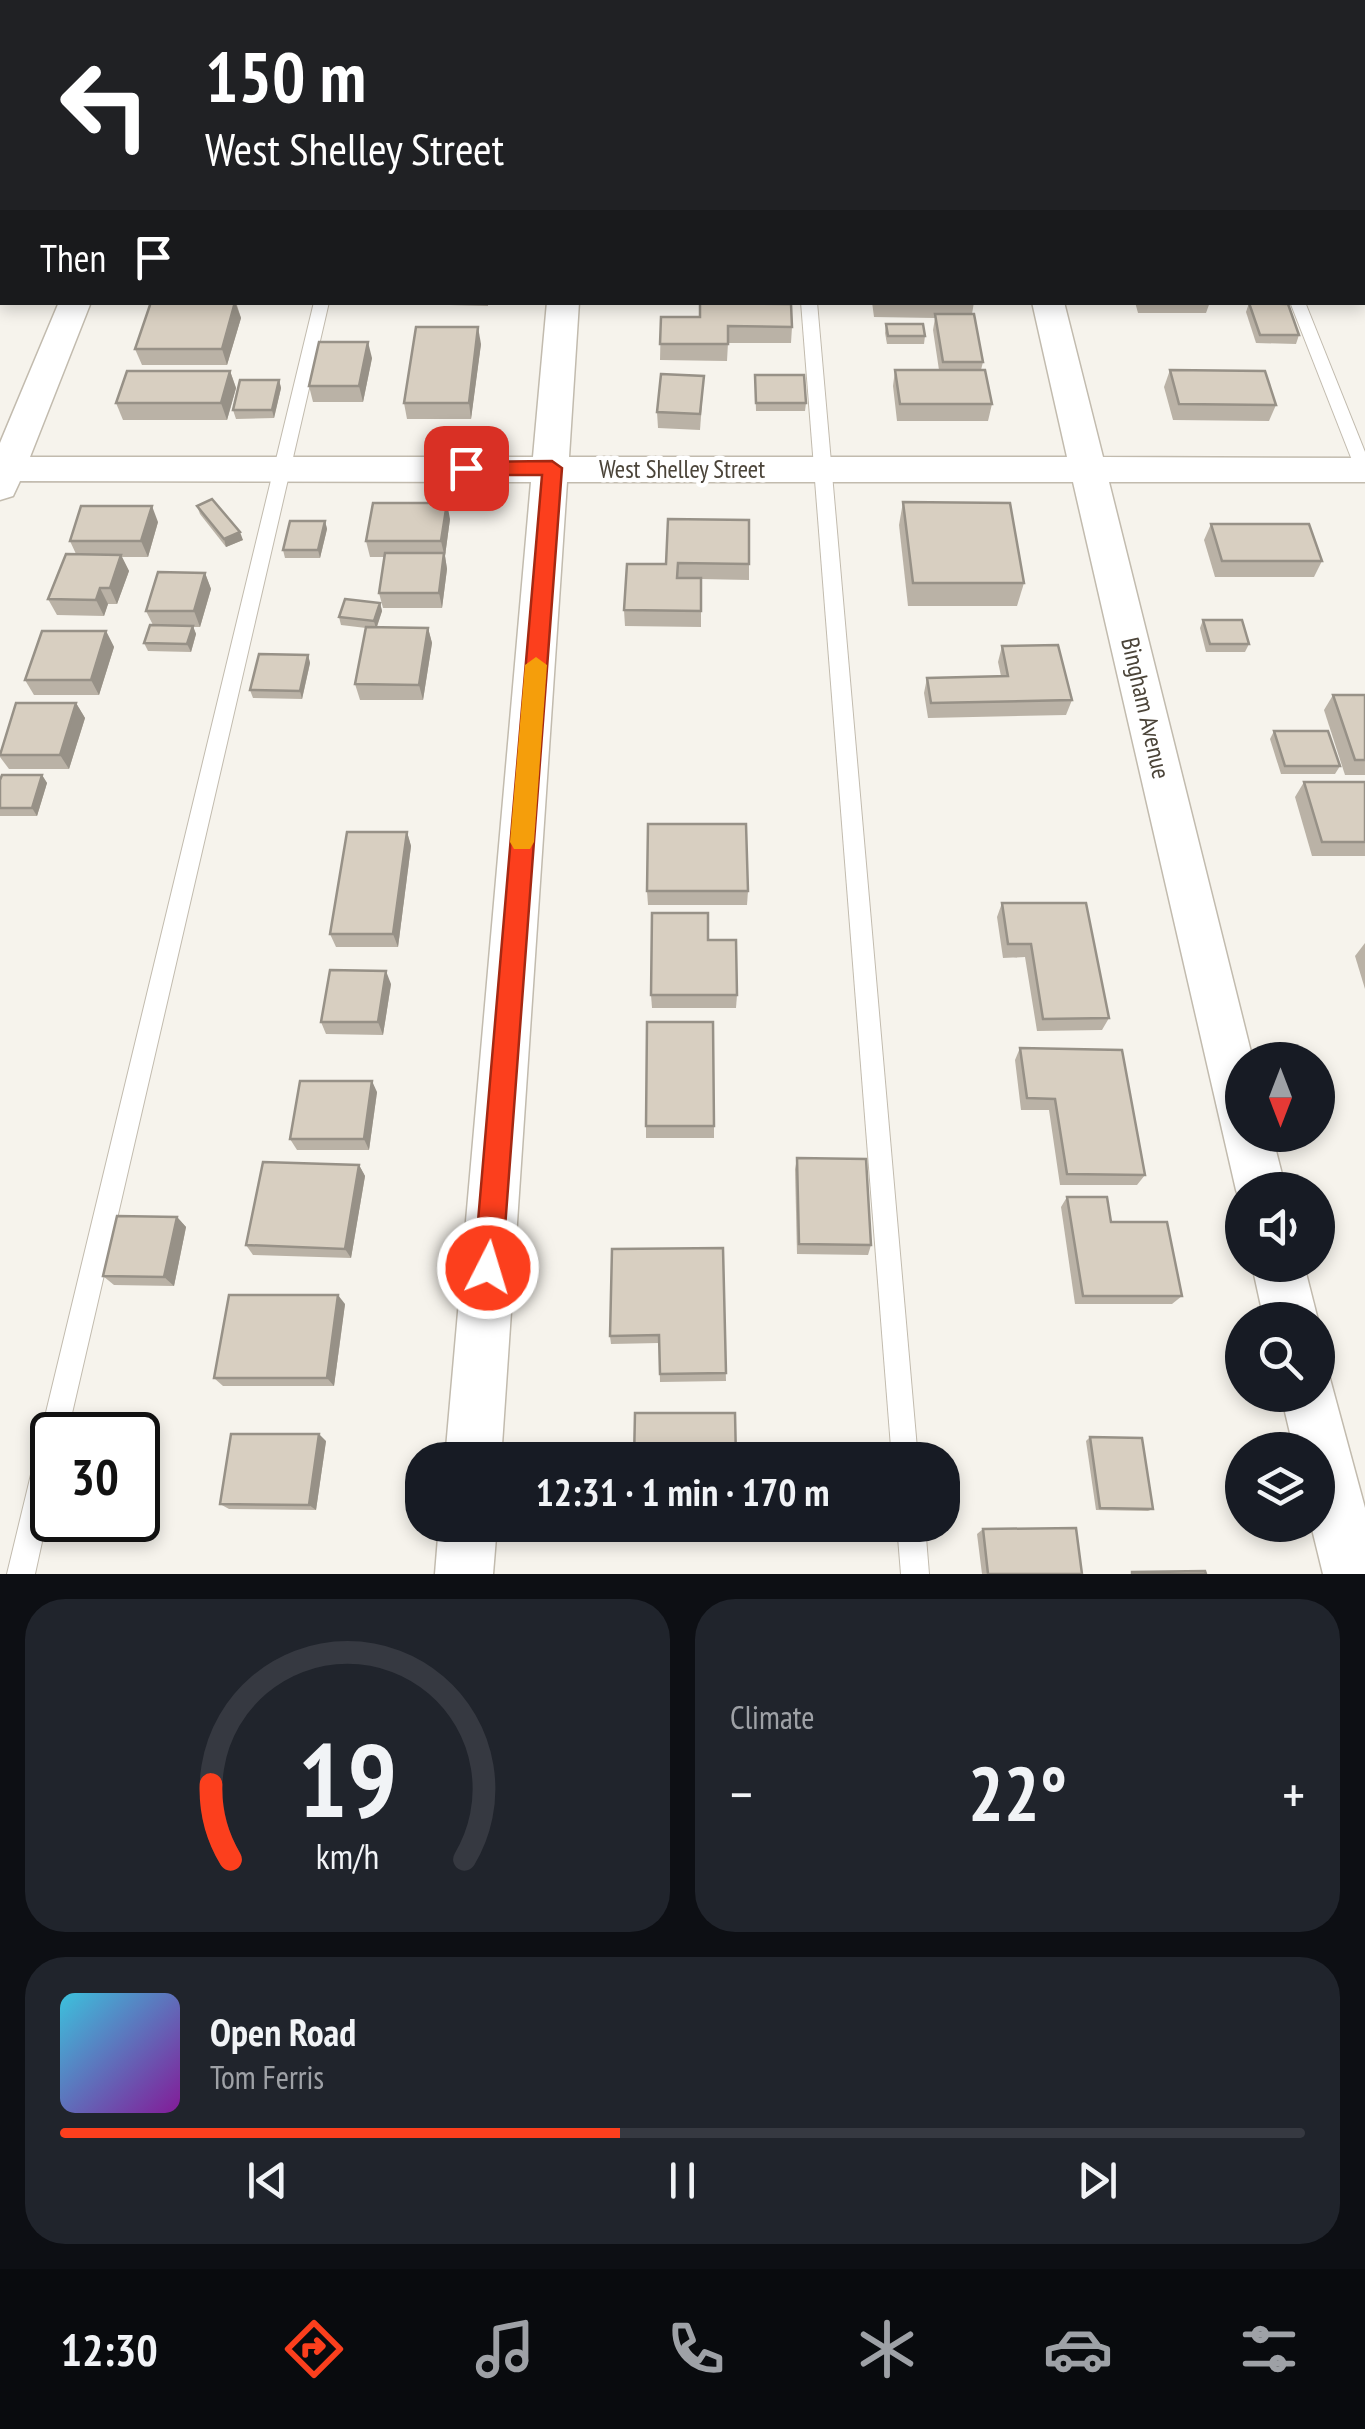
<!DOCTYPE html>
<html lang="en">
<head>
<meta charset="utf-8">
<style>
  :root { --surface:#171b24; --page:#20242c; --text:#f1f3f6; --muted:#9ea1a6; --line:#363941; --accent:#fc3f1d }
  body { margin:0; font-family:"PT Sans Narrow",sans-serif; background:var(--page); color:var(--text); height:100vh; display:flex; flex-direction:column; font-size:38px; white-space:nowrap }
  * { box-sizing:border-box; margin:0 }
  p { font-size:32px; color:var(--muted) }
  .icon { flex:none; width:55px; height:55px; fill:none; stroke:currentColor; stroke-width:2; stroke-linecap:round; stroke-linejoin:round }
  .map { position:relative; height:1574px; overflow:hidden }
  .drawer { display:flex; flex-direction:column; gap:25px; padding:25px; background:#0d0f14; flex:1 }
  .drawer>* { flex:none }
  .guide { position:absolute; left:0px; top:0px; width:1365px; height:305px; box-shadow:0 5px 15px #0003; background:#202124; color:#fff; overflow:hidden }
  .needle { width:65px; rotate:180deg }
  .controls { position:absolute; left:1225px; top:1042px; display:grid; gap:20px }
  .controls a { display:grid; place-items:center; width:110px; height:110px; border-radius:50%; background:var(--surface); box-shadow:0 5px 15px #0003; font-size:50px }
  .speed { position:absolute; left:30px; top:1412px; display:flex; gap:20px; font-size:50px; font-weight:700; text-align:center }
  .speed>* { display:grid; place-content:center; width:130px; height:130px; border-radius:50%; background:var(--surface); box-shadow:0 5px 15px #0003; line-height:1 }
  .speed .limit { border:5px solid #111; border-radius:15px; background:#fff; color:#111 }
  .pin { position:absolute; display:grid; place-items:center; width:85px; height:85px; color:#fff; margin:-42px; border-radius:20px; box-shadow:0 5px 15px #0006 }
  .me { position:absolute; width:110px; margin:-55px; rotate:5deg; stroke-linejoin:round; filter:drop-shadow(0 0 8px #0008) }
  .turn { display:flex; align-items:center; gap:35px; height:210px; padding:0 40px; font-size:45px }
  .turn .icon { width:130px; height:130px; stroke-width:2.5 }
  .turn b { display:block; font-size:70px; line-height:85px }
  .then { display:flex; align-items:center; height:95px; padding:0 40px; background:#0003; gap:20px; font-size:38px }
  .big { font-size:75px; font-weight:800; line-height:1.1 }
  .drawer .tile { flex:1; display:flex; flex-direction:column; justify-content:center; gap:15px; min-width:0; padding:0 35px; border-radius:40px; background:var(--page) }
  .drawer .dial { align-items:center; gap:0 }
  .dial svg { height:260px; overflow:visible; fill:none; stroke:var(--line); stroke-width:7; stroke-linecap:round; text-anchor:middle }
  .dial text { fill:var(--text); stroke:none }
  .song { display:flex; align-items:center; gap:30px }
  .cover { width:120px; height:120px; border-radius:15px; background:linear-gradient(135deg,hsl(190 70% 55%),hsl(290 70% 35%)) }
  .played { height:10px; border-radius:5px; background:linear-gradient(90deg,var(--accent) 45%,var(--line) 45%) }
  .keys { display:flex; justify-content:space-around; direction:ltr }
  .heat { display:flex; justify-content:space-between; align-items:center; font-size:55px; direction:ltr }
  .drawer .tiles { flex:1; display:grid; gap:25px; grid-template-columns:1fr 1fr }
  .tile:last-child { grid-column:span 2 }
  .trip { position:absolute; left:405px; top:1442px; width:555px; height:100px; border-radius:40px; background:var(--surface); box-shadow:0 5px 15px #0003; font-weight:800; line-height:100px; text-align:center }
  .tab-bar { display:flex; height:160px; justify-content:space-around; align-items:center; background:#090b0e; color:var(--muted) }
  .tab-bar .icon { width:70px; height:70px }
  .tab-bar .active { color:var(--accent) }
  .tab-bar b { font-size:45px; color:var(--text) }
  .map>svg:first-child { display:block }
</style>
</head>
<body>
<div class="map">
<svg width="1365" height="1574" viewBox="0 0 1365 1574">
  <rect width="100%" height="100%" fill="#f6f3ec"/>
  <g fill="none" stroke-linecap="round" stroke-linejoin="round">
    <g stroke="#c2bbae" stroke-width="2">
      <g id="service">
        <polygon points="0,0 8,0 0,7"/>
        <rect x="389" y="0" width="12" height="2"/>
        <rect x="779" y="0" width="12" height="2"/>
        <polygon points="1171,0 1183,0 1184,2 1172,2"/>
        <polygon points="314,302 329,302 67,1435 52,1435 52,1496 35,1574 7,1574"/>
        <polygon points="801,302 817,302 918,1460 892,1460"/>
        <polygon points="1290,302 1305,302 1365,452 1365,479 1357,473"/>
        <polygon points="897,1525 925,1525 929,1574 901,1574"/>
      </g>
    </g>
    <g stroke="#c2bbae" stroke-width="3">
      <g id="minor">
        <rect x="569" y="0" width="26" height="2"/>
        <polygon points="959,0 985,0 986,2 960,2"/>
        <polygon points="59,302 91,302 30,457 533,457 547,302 579,302 569,457 1067,457 1032,302 1064,302 1103,457 1365,458 1365,482 1109,482 1253,1060 1242,1060 1242,1135 1272,1135 1286,1190 1242,1190 1242,1207 1236,1190 1073,482 567,482 501,1460 445,1460 531,482 20,481 13,496 0,500 0,443"/>
        <polygon points="1252,1265 1304,1265 1318,1320 1318,1321 1264,1320"/>
        <polygon points="1318,1371 1329,1375 1365,1508 1365,1574 1323,1574 1311,1525 1318,1525 1318,1450 1294,1450 1281,1395 1318,1395"/>
        <polygon points="439,1525 497,1525 493,1574 435,1574"/>
      </g>
    </g>
    <use href="#service" fill="#fff" fill-rule="evenodd"/>
    <use href="#minor" fill="#fff" fill-rule="evenodd"/>
  </g>
  <g fill="#bab2a6">
    <polygon points="82,0 127,0 126,2 83,2"/>
    <rect x="252" y="0" width="75" height="2"/>
    <rect x="865" y="0" width="63" height="2"/>
    <polygon points="2,124 2,155 0,150 0,129"/>
    <polygon points="1362,145 1365,145 1365,238 1362,236"/>
    <rect x="0" y="157" width="2" height="77"/>
    <polygon points="236,302 241,318 227,365 142,365 135,349"/>
    <polygon points="448,302 488,302 488,306 449,305"/>
    <polygon points="872,302 974,302 972,314 983,362 981,370 992,404 988,421 897,421 893,386 895,370 939,370 933,330 935,318 874,317"/>
    <polygon points="1135,302 1210,302 1206,313 1138,313"/>
    <polygon points="1249,303 1299,335 1296,344 1256,343 1246,312"/>
    <polygon points="661,317 792,327 791,343 728,343 727,361 660,360"/>
    <polygon points="886,324 925,336 924,344 887,344 885,333"/>
    <polygon points="481,344 471,419 407,419 404,403"/>
    <polygon points="372,358 363,402 313,402 309,386"/>
    <polygon points="1170,370 1276,405 1269,421 1173,420 1164,387"/>
    <polygon points="230,371 236,388 227,420 123,420 116,403"/>
    <polygon points="755,375 806,403 805,411 756,411"/>
    <polygon points="704,376 700,430 658,428 657,412"/>
    <polygon points="279,380 281,388 274,418 236,419 233,410"/>
    <polygon points="903,502 1024,583 1017,606 908,606 899,525"/>
    <polygon points="197,506 243,540 226,547 200,514"/>
    <polygon points="450,519 445,556 447,569 442,608 383,608 379,593 385,557 370,557 366,541"/>
    <polygon points="668,519 749,564 749,580 701,579 701,627 625,626 624,610 666,564"/>
    <polygon points="325,521 327,529 320,558 285,558 283,550"/>
    <polygon points="158,522 148,557 122,557 129,571 117,604 108,604 104,616 57,615 48,599 76,554 70,541"/>
    <polygon points="1211,524 1322,561 1314,577 1215,577 1204,540"/>
    <polygon points="205,573 211,589 200,627 193,627 196,634 191,652 148,651 144,643 153,625 146,611"/>
    <polygon points="380,603 382,611 377,627 428,628 432,643 423,700 360,700 355,684 366,628 341,625 339,617"/>
    <polygon points="1203,620 1249,644 1245,652 1206,652 1200,628"/>
    <polygon points="106,631 114,647 99,695 34,695 25,680"/>
    <polygon points="1002,646 1072,700 1066,715 928,718 924,693 927,678 1001,676 998,662"/>
    <polygon points="308,655 310,663 302,699 253,698 250,690"/>
    <polygon points="1333,695 1365,695 1365,775 1345,775 1324,710"/>
    <polygon points="76,703 85,718 69,769 9,769 0,757 0,751"/>
    <polygon points="1274,731 1340,766 1335,774 1281,774 1270,739"/>
    <polygon points="42,775 47,783 37,816 0,816 0,780"/>
    <polygon points="1304,782 1365,782 1365,856 1312,856 1295,797"/>
    <polygon points="407,832 411,846 398,947 336,947 330,934"/>
    <polygon points="647,891 748,891 747,905 648,905"/>
    <polygon points="1002,903 1109,1018 1102,1030 1037,1031 1025,957 1003,958 997,917"/>
    <polygon points="708,940 737,995 736,1008 652,1008 651,995"/>
    <polygon points="1365,943 1365,989 1355,956"/>
    <polygon points="391,984 383,1035 326,1034 321,1022"/>
    <polygon points="1020,1048 1145,1175 1137,1185 1060,1185 1049,1110 1021,1110 1015,1060"/>
    <polygon points="377,1092 369,1150 297,1150 290,1139"/>
    <rect x="646" y="1126" width="68" height="12"/>
    <polygon points="797,1158 871,1245 868,1255 797,1254 795,1169"/>
    <polygon points="359,1165 365,1176 351,1258 253,1255 246,1245"/>
    <polygon points="1067,1197 1111,1222 1182,1296 1172,1304 1075,1304 1061,1207"/>
    <polygon points="177,1217 186,1227 174,1286 114,1285 103,1276"/>
    <polygon points="723,1248 726,1381 660,1382 659,1343 611,1344 610,1336"/>
    <polygon points="345,1304 334,1386 223,1386 214,1378"/>
    <polygon points="1090,1437 1153,1509 1148,1511 1096,1510 1086,1441"/>
    <polygon points="326,1441 316,1510 229,1509 220,1504"/>
    <polygon points="633,1525 738,1525 737,1533 634,1533"/>
    <polygon points="983,1529 1082,1574 982,1574 977,1534"/>
  </g>
  <g fill="#979187">
    <polygon points="235,302 241,318 227,365 222,349"/>
    <polygon points="478,327 481,344 471,419 469,403"/>
    <polygon points="368,342 372,358 363,402 359,386"/>
    <polygon points="230,371 236,388 227,420 221,403"/>
    <polygon points="279,380 281,388 274,418 272,410"/>
    <polygon points="447,503 450,519 445,556 447,569 442,608 439,593 444,554 441,541"/>
    <polygon points="152,506 158,522 148,557 141,541"/>
    <polygon points="325,521 327,529 320,558 318,550"/>
    <polygon points="240,532 243,540 226,547 224,539"/>
    <polygon points="121,555 129,571 117,604 110,588"/>
    <polygon points="205,573 211,589 200,627 194,611"/>
    <polygon points="100,588 108,604 104,616 96,600"/>
    <polygon points="380,603 382,611 376,629 374,621"/>
    <polygon points="193,626 196,634 191,652 187,644"/>
    <polygon points="428,628 432,643 423,700 419,685"/>
    <polygon points="106,631 114,647 99,695 91,680"/>
    <polygon points="308,655 310,663 302,699 300,691"/>
    <polygon points="76,703 85,718 69,769 60,755"/>
    <polygon points="42,775 47,783 37,816 32,808"/>
    <polygon points="407,832 411,846 398,947 393,934"/>
    <polygon points="386,971 391,984 383,1035 378,1022"/>
    <polygon points="372,1081 377,1092 369,1150 364,1139"/>
    <polygon points="359,1165 365,1176 351,1258 345,1249"/>
    <polygon points="177,1217 186,1227 174,1286 164,1277"/>
    <polygon points="338,1295 345,1304 334,1386 327,1378"/>
    <polygon points="319,1434 326,1441 316,1510 309,1505"/>
  </g>
  <g fill="#d8cfc1" stroke="#979187" stroke-width="2.5">
    <polygon points="252,0 320,0 252,1"/>
    <polygon points="473,0 507,0 507,2 472,2"/>
    <polygon points="649,0 684,0 684,2 648,2"/>
    <polygon points="1066,0 1123,0 1124,2 1066,2"/>
    <polygon points="1291,0 1336,0 1338,2 1292,2"/>
    <rect x="1362" y="145" width="3" height="14"/>
    <rect x="0" y="157" width="2" height="61"/>
    <polygon points="1362,165 1365,165 1365,208 1362,203"/>
    <rect x="0" y="235" width="2" height="26"/>
    <polygon points="151,302 235,302 222,349 135,349"/>
    <polygon points="700,303 791,304 792,327 728,326 728,344 660,344 661,317 700,317"/>
    <polygon points="1249,303 1288,304 1299,335 1260,335"/>
    <polygon points="935,314 974,314 983,362 943,362"/>
    <polygon points="886,324 923,324 925,336 888,336"/>
    <polygon points="416,327 478,327 469,403 404,403"/>
    <polygon points="319,342 368,342 359,386 309,386"/>
    <polygon points="895,370 985,370 992,404 900,404"/>
    <polygon points="1170,370 1265,371 1276,405 1179,404"/>
    <polygon points="127,371 230,371 221,403 116,403"/>
    <polygon points="661,374 704,376 700,414 657,412"/>
    <polygon points="755,375 804,375 806,403 756,403"/>
    <polygon points="240,380 279,380 272,410 233,410"/>
    <polygon points="212,499 240,532 224,539 197,506"/>
    <polygon points="903,502 1010,503 1024,583 913,583"/>
    <polygon points="373,503 447,503 441,541 366,541"/>
    <polygon points="81,506 152,506 141,541 70,541"/>
    <polygon points="668,519 749,520 749,564 678,563 677,578 701,578 701,611 624,610 627,564 666,564"/>
    <polygon points="290,521 325,521 318,550 283,550"/>
    <polygon points="1211,524 1309,524 1322,561 1222,561"/>
    <polygon points="385,553 444,553 439,593 379,593"/>
    <polygon points="66,554 121,555 110,588 100,588 96,600 48,599"/>
    <polygon points="158,572 205,573 194,611 146,611"/>
    <polygon points="345,599 380,603 374,621 339,617"/>
    <polygon points="1203,620 1242,620 1249,644 1210,644"/>
    <polygon points="150,625 193,626 187,644 144,643"/>
    <polygon points="366,627 428,628 419,685 355,684"/>
    <polygon points="42,631 106,631 91,680 25,680"/>
    <polygon points="1058,645 1072,700 931,703 927,678 1008,676 1002,646"/>
    <polygon points="259,654 308,655 300,691 250,690"/>
    <polygon points="1333,695 1365,695 1365,760 1355,760"/>
    <polygon points="16,703 76,703 60,755 0,755"/>
    <polygon points="1274,731 1328,731 1340,766 1285,766"/>
    <polygon points="2,775 42,775 32,808 0,808 0,780"/>
    <polygon points="1304,782 1365,782 1365,842 1322,842"/>
    <polygon points="648,824 746,824 748,891 647,891"/>
    <polygon points="347,832 407,832 393,934 330,934"/>
    <polygon points="1002,903 1086,903 1109,1018 1043,1019 1031,944 1008,944"/>
    <polygon points="652,913 708,913 708,940 736,940 737,995 651,995"/>
    <polygon points="330,970 386,971 378,1022 321,1022"/>
    <polygon points="647,1022 713,1022 714,1126 646,1126"/>
    <polygon points="1020,1048 1122,1050 1145,1175 1067,1174 1055,1099 1027,1098"/>
    <polygon points="300,1081 372,1081 364,1139 290,1139"/>
    <polygon points="797,1158 866,1159 871,1245 799,1244"/>
    <polygon points="263,1162 359,1165 345,1249 246,1245"/>
    <polygon points="1067,1197 1107,1197 1111,1222 1167,1222 1182,1296 1083,1296"/>
    <polygon points="117,1216 177,1217 164,1277 103,1276"/>
    <polygon points="723,1248 726,1373 660,1374 659,1335 610,1336 612,1249"/>
    <polygon points="229,1295 338,1295 327,1378 214,1378"/>
    <polygon points="635,1413 735,1413 736,1460 634,1460"/>
    <polygon points="231,1434 319,1434 309,1505 220,1504"/>
    <polygon points="1090,1437 1142,1438 1153,1509 1100,1508"/>
    <rect x="633" y="1525" width="105" height="3"/>
    <polygon points="1076,1528 1082,1574 988,1574 983,1529"/>
    <polygon points="1205,1571 1206,1574 1132,1574 1132,1572"/>
  </g>
  <polygon fill="#fc3f1d" stroke="#a42913" stroke-width="2.5" points="552,461 562,468 502,1268 498,1278 488,1282 478,1278 474,1268 542,475 466,475 457,468 466,462"/>
  <polygon fill="#f59e0b" points="536,657 547,665 534,842 530,849 514,849 510,842 525,665"/>
  <g text-anchor="middle" dominant-baseline="central" stroke-width="9" stroke-linejoin="round" paint-order="stroke">
    <g font-size="25" fill="#4b4439" stroke="#fff">
      <text x="682" y="469">West Shelley Street</text>
      <text transform="translate(1146 708) rotate(77)">Bingham Avenue</text>
    </g>
  </g>
</svg>
<div class="controls">
<a><svg class="needle" viewBox="-14 -14 28 28"><path d="M0-13l5 13h-10z" fill="#e53935"/><path d="M0 13l5-13h-10z" fill="#9ea1a6"/></svg></a>
<a><svg class="icon" aria-label="sound" viewBox="0 0 24 24"><path d="M4 9h4l5-4v14l-5-4H4zM17 9q2 3 0 6"/></svg></a>
<a><svg class="icon" aria-label="search" viewBox="0 0 24 24"><circle cx="10" cy="10" r="6"/><path d="M15 15l6 6"/></svg></a>
<a><svg class="icon" aria-label="layers" viewBox="0 0 24 24"><path d="M12 4l9 5-9 5-9-5zM3 14l9 5 9-5"/></svg></a>
</div>
<div class="speed"><div class="limit">30</div></div>
<div class="pin" style="left:466px;top:468px;background:#d93025"><svg class="icon" aria-label="arrive" viewBox="0 0 24 24"><path d="M6 21V4h12l-3 4 3 4H6"/></svg></div>
<svg class="me" style="left:488px;top:1268px" viewBox="-20 -20 40 40"><circle r="17" fill="#fc3f1d" stroke="#fff" stroke-width="3"/><path d="M0-11L8 9 0 5-8 9z" fill="#fff"/></svg>
<div class="trip">12:31 · 1 min · 170 m</div>
<div class="guide">
<div class="turn"><svg class="icon" aria-label="left" viewBox="0 0 24 24"><path d="M17 20v-9H6M10 6l-5 5 5 5"/></svg><div><b>150 m</b>West Shelley Street</div></div>
<div class="then">Then<svg class="icon" aria-label="arrive" viewBox="0 0 24 24"><path d="M6 21V4h12l-3 4 3 4H6"/></svg></div>
</div>
</div>
<section class="drawer">
<div class="tiles">
<div class="tile dial"><svg viewBox="0 0 100 80">
<path d="M14 69A42 42 0 1 1 86 69"/>
<path d="M14 69A42 42 0 0 1 8 46" stroke="#fc3f1d"/>
<text x="50" y="56" font-size="32" font-weight="700">19</text>
<text x="50" y="72" font-size="11">km/h</text>
</svg></div>
<div class="tile"><p>Climate</p>
<div class="heat"><a>−</a><b class="big">22°</b><a>+</a></div>
</div>
<div class="tile">
<div class="song"><i class="cover"></i><div><b>Open Road</b><p>Tom Ferris</p></div></div>
<div class="played"></div>
<div class="keys"><svg class="icon" aria-label="previous" viewBox="0 0 24 24"><path d="M18 5L8 12l10 7zM5 5v14"/></svg><svg class="icon" aria-label="pause" viewBox="0 0 24 24"><path d="M8 5v14M16 5v14"/></svg><svg class="icon" aria-label="next" viewBox="0 0 24 24"><path d="M6 5l10 7-10 7zM19 5v14"/></svg></div>
</div>
</div>
</section>
<nav class="tab-bar">
<b>12:30</b>
<svg class="icon active" aria-label="directions" viewBox="0 0 24 24"><path d="M12 3l9 9-9 9-9-9zM9 14v-3h6M13 9l2 2-2 2"/></svg>
<svg class="icon" aria-label="music" viewBox="0 0 24 24"><path d="M9 18V5l10-2v13"/><circle cx="6" cy="18" r="3"/><circle cx="16" cy="16" r="3"/></svg>
<svg class="icon" aria-label="phone" viewBox="0 0 24 24"><path d="M5 4h4l2 5-3 2q2 4 5 5l2-3 5 2v4C11 20 4 13 5 4z"/></svg>
<svg class="icon" aria-label="climate" viewBox="0 0 24 24"><path d="M12 3v18M4 7l16 10M4 17L20 7"/></svg>
<svg class="icon" aria-label="car" viewBox="0 0 24 24"><path d="M5 17H2v-5l4-1 3-4h7l3 4 3 1v5h-3M9 17h6M6 11h13"/><circle cx="7" cy="17" r="2"/><circle cx="17" cy="17" r="2"/></svg>
<svg class="icon" aria-label="filters" viewBox="0 0 24 24"><path d="M4 7h16M4 17h16"/><circle cx="9" cy="7" r="2"/><circle cx="15" cy="17" r="2"/></svg>
</nav>
</body>
</html>
